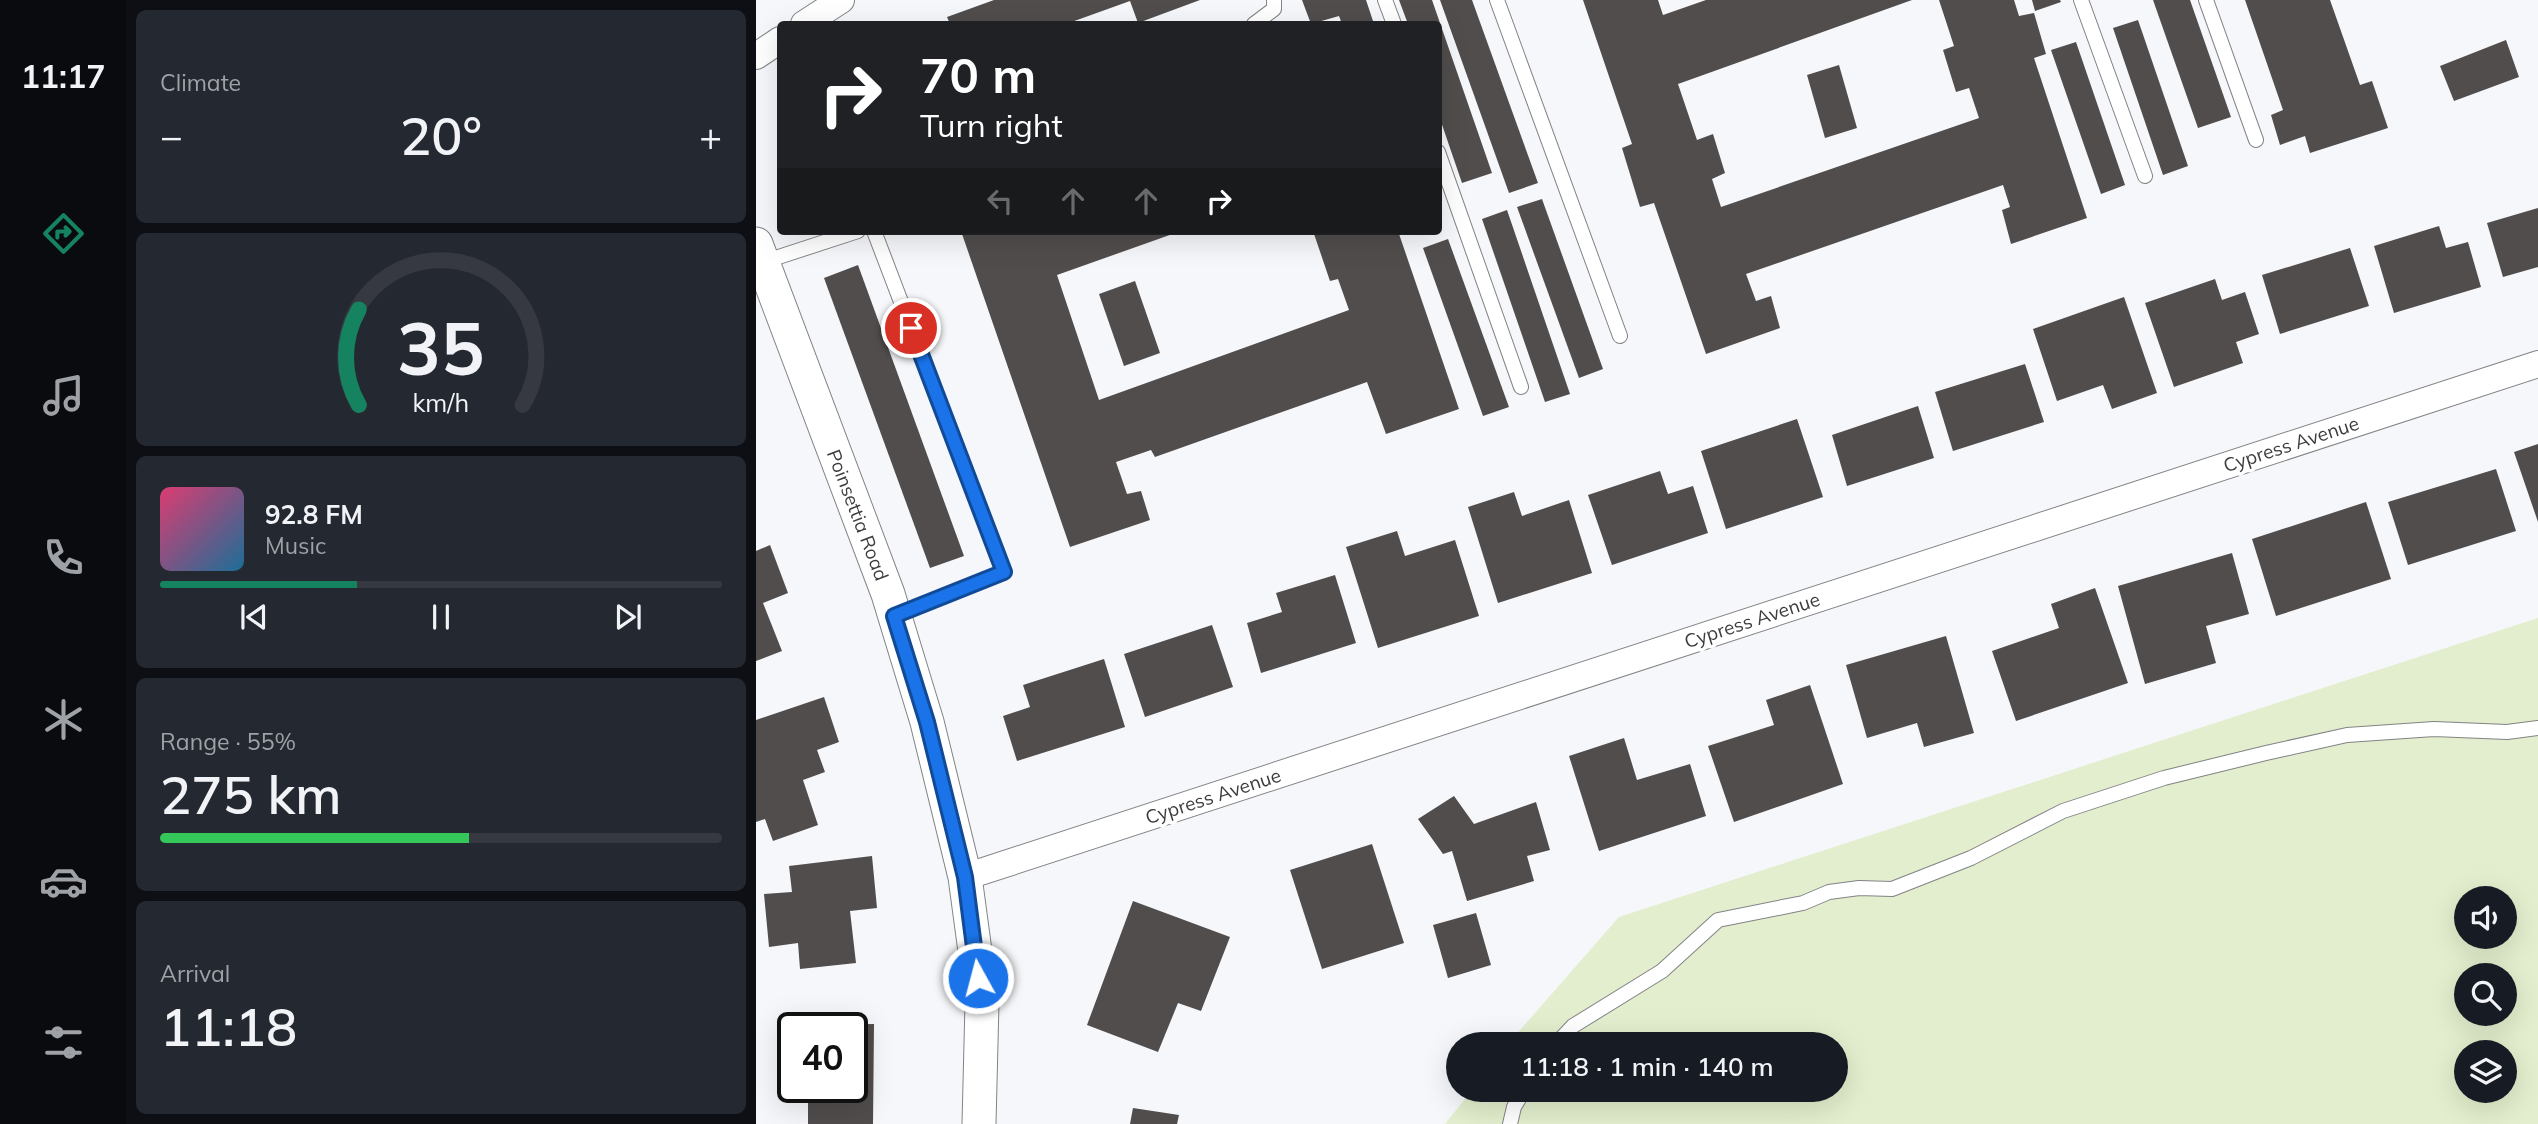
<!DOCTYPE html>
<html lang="en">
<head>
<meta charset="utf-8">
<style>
  :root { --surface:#171b24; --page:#242831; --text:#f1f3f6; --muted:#9ea1a6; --line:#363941; --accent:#158360 }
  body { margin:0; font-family:Mulish,sans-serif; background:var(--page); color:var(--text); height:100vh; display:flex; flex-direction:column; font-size:26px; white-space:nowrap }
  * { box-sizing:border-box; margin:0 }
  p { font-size:23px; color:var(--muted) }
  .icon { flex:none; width:38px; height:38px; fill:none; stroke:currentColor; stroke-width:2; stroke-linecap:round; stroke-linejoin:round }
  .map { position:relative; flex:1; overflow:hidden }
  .drawer { display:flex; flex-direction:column; gap:10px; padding:10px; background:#0d0f14; width:630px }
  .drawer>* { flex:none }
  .hud { position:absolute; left:21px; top:21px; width:665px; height:214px; border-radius:7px; box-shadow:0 7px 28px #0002; background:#202124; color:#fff; overflow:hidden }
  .buttons { position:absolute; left:1698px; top:886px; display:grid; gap:14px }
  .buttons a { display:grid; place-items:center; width:63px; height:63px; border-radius:50%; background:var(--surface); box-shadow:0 7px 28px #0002; font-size:35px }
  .speed { position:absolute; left:21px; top:1012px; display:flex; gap:14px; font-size:35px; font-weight:700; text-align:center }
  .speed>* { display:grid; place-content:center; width:91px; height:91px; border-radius:50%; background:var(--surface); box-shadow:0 7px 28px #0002; line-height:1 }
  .speed .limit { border:4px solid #111; border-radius:10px; background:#fff; color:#111 }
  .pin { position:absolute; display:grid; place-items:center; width:60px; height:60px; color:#fff; margin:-30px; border:4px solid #fff; border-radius:50%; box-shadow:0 2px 7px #0007 }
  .me { position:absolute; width:77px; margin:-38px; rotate:353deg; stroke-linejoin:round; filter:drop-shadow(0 0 5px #0008) }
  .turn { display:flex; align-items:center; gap:24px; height:147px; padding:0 28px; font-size:32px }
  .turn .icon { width:91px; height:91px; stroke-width:2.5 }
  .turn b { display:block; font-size:49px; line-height:60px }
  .lanes { display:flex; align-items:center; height:66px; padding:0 28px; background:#0003; justify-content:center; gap:35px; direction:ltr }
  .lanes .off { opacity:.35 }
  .big { font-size:52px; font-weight:600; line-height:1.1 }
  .drawer .card { flex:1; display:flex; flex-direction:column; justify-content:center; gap:10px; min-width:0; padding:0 24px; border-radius:10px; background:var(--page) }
  .drawer .dial { align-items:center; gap:0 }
  .dial svg { height:182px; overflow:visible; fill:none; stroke:var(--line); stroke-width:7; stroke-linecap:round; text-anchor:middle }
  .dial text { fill:var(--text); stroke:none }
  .song { display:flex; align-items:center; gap:21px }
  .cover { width:84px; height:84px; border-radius:10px; background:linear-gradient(135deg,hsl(340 70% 55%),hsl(200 70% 35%)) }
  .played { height:7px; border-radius:4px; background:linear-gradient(90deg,var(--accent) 35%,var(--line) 35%) }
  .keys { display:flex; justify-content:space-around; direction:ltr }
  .heat { display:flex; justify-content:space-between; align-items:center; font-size:38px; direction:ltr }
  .charge { height:10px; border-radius:5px; background:linear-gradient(90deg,#34c759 55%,var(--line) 0) }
  .trip { position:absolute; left:690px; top:1032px; width:402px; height:70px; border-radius:35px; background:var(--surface); box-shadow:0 7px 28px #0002; font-weight:600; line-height:70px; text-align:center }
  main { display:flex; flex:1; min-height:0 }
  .tab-bar { display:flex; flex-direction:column; width:126px; justify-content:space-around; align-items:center; background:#090b0e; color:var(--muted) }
  .tab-bar .icon { width:49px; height:49px }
  .tab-bar .on { color:var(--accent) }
  .tab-bar b { font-size:32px; color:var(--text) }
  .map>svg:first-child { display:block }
</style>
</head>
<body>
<main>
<nav class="tab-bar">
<b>11:17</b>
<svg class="icon on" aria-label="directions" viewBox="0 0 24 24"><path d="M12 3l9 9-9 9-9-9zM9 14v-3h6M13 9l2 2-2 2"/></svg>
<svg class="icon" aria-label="music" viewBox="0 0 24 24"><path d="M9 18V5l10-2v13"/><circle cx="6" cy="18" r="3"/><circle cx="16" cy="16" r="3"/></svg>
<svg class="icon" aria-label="phone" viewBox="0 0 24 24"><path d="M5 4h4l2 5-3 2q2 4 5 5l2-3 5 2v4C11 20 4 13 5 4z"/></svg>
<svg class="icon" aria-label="climate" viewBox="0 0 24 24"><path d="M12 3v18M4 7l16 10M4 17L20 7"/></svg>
<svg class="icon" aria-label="car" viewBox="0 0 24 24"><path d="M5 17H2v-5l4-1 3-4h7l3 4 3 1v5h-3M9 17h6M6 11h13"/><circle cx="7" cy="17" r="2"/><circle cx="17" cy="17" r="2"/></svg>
<svg class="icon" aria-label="filters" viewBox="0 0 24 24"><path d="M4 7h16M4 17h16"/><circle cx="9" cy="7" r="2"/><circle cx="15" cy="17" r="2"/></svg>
</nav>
<section class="drawer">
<div class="card"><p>Climate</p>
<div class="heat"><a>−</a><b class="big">20°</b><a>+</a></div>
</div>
<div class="card dial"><svg viewBox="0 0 100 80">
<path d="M14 69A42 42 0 1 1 86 69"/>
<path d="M14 69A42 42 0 0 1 14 27" stroke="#158360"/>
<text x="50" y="56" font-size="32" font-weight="700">35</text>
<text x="50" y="72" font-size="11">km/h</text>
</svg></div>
<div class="card">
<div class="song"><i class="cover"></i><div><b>92.8 FM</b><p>Music</p></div></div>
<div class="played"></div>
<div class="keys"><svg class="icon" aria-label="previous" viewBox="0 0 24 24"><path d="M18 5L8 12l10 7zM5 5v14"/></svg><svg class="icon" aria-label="pause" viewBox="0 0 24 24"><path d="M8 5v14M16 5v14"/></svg><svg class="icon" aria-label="next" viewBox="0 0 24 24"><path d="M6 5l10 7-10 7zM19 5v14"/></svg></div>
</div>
<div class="card"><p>Range · 55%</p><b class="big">275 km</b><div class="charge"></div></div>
<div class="card"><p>Arrival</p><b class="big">11:18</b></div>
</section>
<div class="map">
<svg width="1782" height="1124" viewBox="0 0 1782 1124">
  <rect width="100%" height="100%" fill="#f6f7fa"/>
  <path fill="#e2eecd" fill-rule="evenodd" d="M1782,618V1124H689L716,1090H1080V1045H751L863,917ZM1710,898H1748V936H1710ZM1710,975H1748V1013H1710ZM1710,1052H1748V1090H1710Z"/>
  <g fill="#504d4c">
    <polygon points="238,0 444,0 382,23 374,1 310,24 194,24 191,17"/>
    <polygon points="546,0 610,0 618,24 586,24 583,16 555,24"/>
    <polygon points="643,0 676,0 736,173 706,183 682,113 682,24 652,24"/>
    <polygon points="684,0 716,0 782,183 753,193"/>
    <polygon points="827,0 902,0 907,15 950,0 1156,0 922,84 941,140 957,134 969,173 956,179 965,207 1223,118 1213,88 1200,92 1187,50 1198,46 1183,0 1258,0 1263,16 1278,13 1290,54 1278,58 1331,218 1255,244 1246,210 1254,207 1247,185 990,274 1000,301 1015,296 1024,328 950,354 898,203 884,207 866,148 876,144"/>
    <polygon points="1276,0 1304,0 1305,2 1279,11"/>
    <polygon points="1397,0 1434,0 1475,117 1442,128"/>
    <polygon points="1489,0 1574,0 1604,85 1616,81 1632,128 1554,153 1549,136 1524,145 1515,115 1527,110"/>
    <polygon points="1382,20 1432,166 1407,175 1357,28"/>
    <polygon points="1750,40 1763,77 1698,101 1684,66"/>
    <polygon points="1320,42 1369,185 1345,194 1295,50"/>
    <polygon points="1083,65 1101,128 1069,138 1051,75"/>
    <polygon points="786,199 847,369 823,378 761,207"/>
    <polygon points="1782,208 1782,267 1747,277 1731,223"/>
    <polygon points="751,210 814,394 789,402 726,219"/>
    <polygon points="1683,226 1690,248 1712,242 1725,287 1638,313 1618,246"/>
    <polygon points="205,231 425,231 301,275 343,400 593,310 582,279 574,281 557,231 642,231 703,409 630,434 611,382 399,457 395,450 360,462 371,494 385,491 394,520 314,547"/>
    <polygon points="692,239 753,407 727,416 667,248"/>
    <polygon points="1594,248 1613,306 1524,334 1506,275"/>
    <polygon points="102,265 208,556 174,568 68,278"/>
    <polygon points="1459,279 1466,300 1489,292 1503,334 1480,342 1487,363 1418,387 1389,303"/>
    <polygon points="379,281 404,353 368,366 343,294"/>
    <polygon points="1368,297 1401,393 1356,409 1347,385 1301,401 1277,329"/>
    <polygon points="1269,364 1288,422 1197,451 1179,392"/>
    <polygon points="1162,406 1178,458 1091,486 1076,435"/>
    <polygon points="1041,419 1067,497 970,529 945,451"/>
    <polygon points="1782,444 1782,522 1758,452"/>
    <polygon points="1740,469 1760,531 1652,565 1632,502"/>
    <polygon points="904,471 912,494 937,486 952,533 856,565 832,495"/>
    <polygon points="758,492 766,516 813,500 836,573 742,603 712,507"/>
    <polygon points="1610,502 1635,579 1520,616 1496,539"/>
    <polygon points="641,531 649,556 699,540 723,616 622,648 590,547"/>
    <polygon points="14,545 32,593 7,603 26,651 0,661 0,551"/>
    <polygon points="1476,553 1493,614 1450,626 1460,663 1389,684 1362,586"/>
    <polygon points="579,575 600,643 505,673 491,623 526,612 520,593"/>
    <polygon points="1339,588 1372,683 1260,721 1236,651 1303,628 1295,604"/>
    <polygon points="456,625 477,687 389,717 368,654"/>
    <polygon points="1190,636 1218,733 1168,747 1161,723 1111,738 1090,665"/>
    <polygon points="348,659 369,727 261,761 247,716 274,707 267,685"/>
    <polygon points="1054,685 1087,784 978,822 952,746 1018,725 1010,700"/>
    <polygon points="68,697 83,742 61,750 69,772 47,780 62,825 17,841 9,819 0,822 0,720"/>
    <polygon points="868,738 881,780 934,764 950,816 843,851 813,756"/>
    <polygon points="698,796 718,824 780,802 794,850 771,856 778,881 711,901 696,851 687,854 662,819"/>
    <polygon points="616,844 648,943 566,969 534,870"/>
    <polygon points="116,856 121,908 94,911 100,963 44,969 42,943 13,947 8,894 36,892 33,866"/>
    <polygon points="377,901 474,937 445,1011 422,1003 402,1052 331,1025"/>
    <polygon points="720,913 735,965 692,978 677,925"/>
    <polygon points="118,1024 117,1124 52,1124 52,1087 96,1087 96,1027 52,1027 52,1025"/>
    <polygon points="377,1108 423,1115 421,1124 374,1124"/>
  </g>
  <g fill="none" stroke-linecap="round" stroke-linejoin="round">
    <g stroke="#828385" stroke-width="16">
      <g id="service">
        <polyline points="629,0 638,24"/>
        <polyline points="741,0 864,336"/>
        <polyline points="1325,0 1389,176"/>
        <polyline points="1450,0 1500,140"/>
        <polyline points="498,24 518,9 518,0"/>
        <polyline points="682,152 765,387"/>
        <polyline points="118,231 248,572 138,616"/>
        <polyline points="7,262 102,231"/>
        <polyline points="799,1045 817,1026 906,971 962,920 1047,903 1073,892 1103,888 1136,889 1215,858 1307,811 1408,778 1510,753 1591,735 1678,729 1751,732 1782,728"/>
        <polyline points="754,1124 758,1107 768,1090"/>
      </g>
    </g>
    <g stroke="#828385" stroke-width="28">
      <g id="minor">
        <polyline points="48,24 85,0"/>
        <polyline points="0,56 24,40"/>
        <polyline points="209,877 1782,364"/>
      </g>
    </g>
    <g stroke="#828385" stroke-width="35">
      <polyline id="tertiary" points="0,244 132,594 171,722 209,877 226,1003 223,1124"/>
    </g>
    <use href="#service" stroke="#fff" stroke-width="14"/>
    <use href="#minor" stroke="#fff" stroke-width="26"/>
    <use href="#tertiary" stroke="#fff" stroke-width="33"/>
  </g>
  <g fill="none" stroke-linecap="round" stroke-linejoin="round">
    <g stroke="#114b97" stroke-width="18">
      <polyline id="route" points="155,328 248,572 138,616 171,722 209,877 222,978"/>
    </g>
    <use href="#route" stroke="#1a73e8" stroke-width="12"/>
  </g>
  <g text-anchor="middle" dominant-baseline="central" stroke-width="7" stroke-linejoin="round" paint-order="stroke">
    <g font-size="19" fill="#3b3c3d" stroke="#fff">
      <text transform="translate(1535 444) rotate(-18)">Cypress Avenue</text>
      <text transform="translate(102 515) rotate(69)">Poinsettia Road</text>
      <text transform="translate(996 620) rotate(-18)">Cypress Avenue</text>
      <text transform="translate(457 796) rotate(-18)">Cypress Avenue</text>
    </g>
  </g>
</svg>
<div class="buttons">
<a><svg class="icon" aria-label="sound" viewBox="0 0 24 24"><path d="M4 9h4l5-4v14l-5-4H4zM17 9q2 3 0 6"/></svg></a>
<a><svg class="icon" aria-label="search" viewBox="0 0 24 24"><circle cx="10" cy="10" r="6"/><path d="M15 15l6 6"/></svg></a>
<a><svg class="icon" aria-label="layers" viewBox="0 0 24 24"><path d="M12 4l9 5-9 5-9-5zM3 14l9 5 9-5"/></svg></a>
</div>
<div class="speed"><div class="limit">40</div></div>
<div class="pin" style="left:155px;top:328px;background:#d93025"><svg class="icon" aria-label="arrive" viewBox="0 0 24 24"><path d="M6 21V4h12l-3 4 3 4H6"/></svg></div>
<svg class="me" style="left:222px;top:978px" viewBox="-20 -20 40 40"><circle r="17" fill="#1a73e8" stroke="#fff" stroke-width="3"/><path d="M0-11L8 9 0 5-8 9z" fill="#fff"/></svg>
<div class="trip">11:18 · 1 min · 140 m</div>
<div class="hud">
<div class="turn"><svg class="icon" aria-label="right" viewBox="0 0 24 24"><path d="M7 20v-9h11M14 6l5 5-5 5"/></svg><div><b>70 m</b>Turn right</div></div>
<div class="lanes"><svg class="icon off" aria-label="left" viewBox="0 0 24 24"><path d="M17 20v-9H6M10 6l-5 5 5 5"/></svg><svg class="icon off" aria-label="ahead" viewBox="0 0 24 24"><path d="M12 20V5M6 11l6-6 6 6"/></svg><svg class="icon off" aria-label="ahead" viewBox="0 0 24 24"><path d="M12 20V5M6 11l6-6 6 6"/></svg><svg class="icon" aria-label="right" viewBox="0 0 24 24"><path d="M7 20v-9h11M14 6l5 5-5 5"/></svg></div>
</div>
</div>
</main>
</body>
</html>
